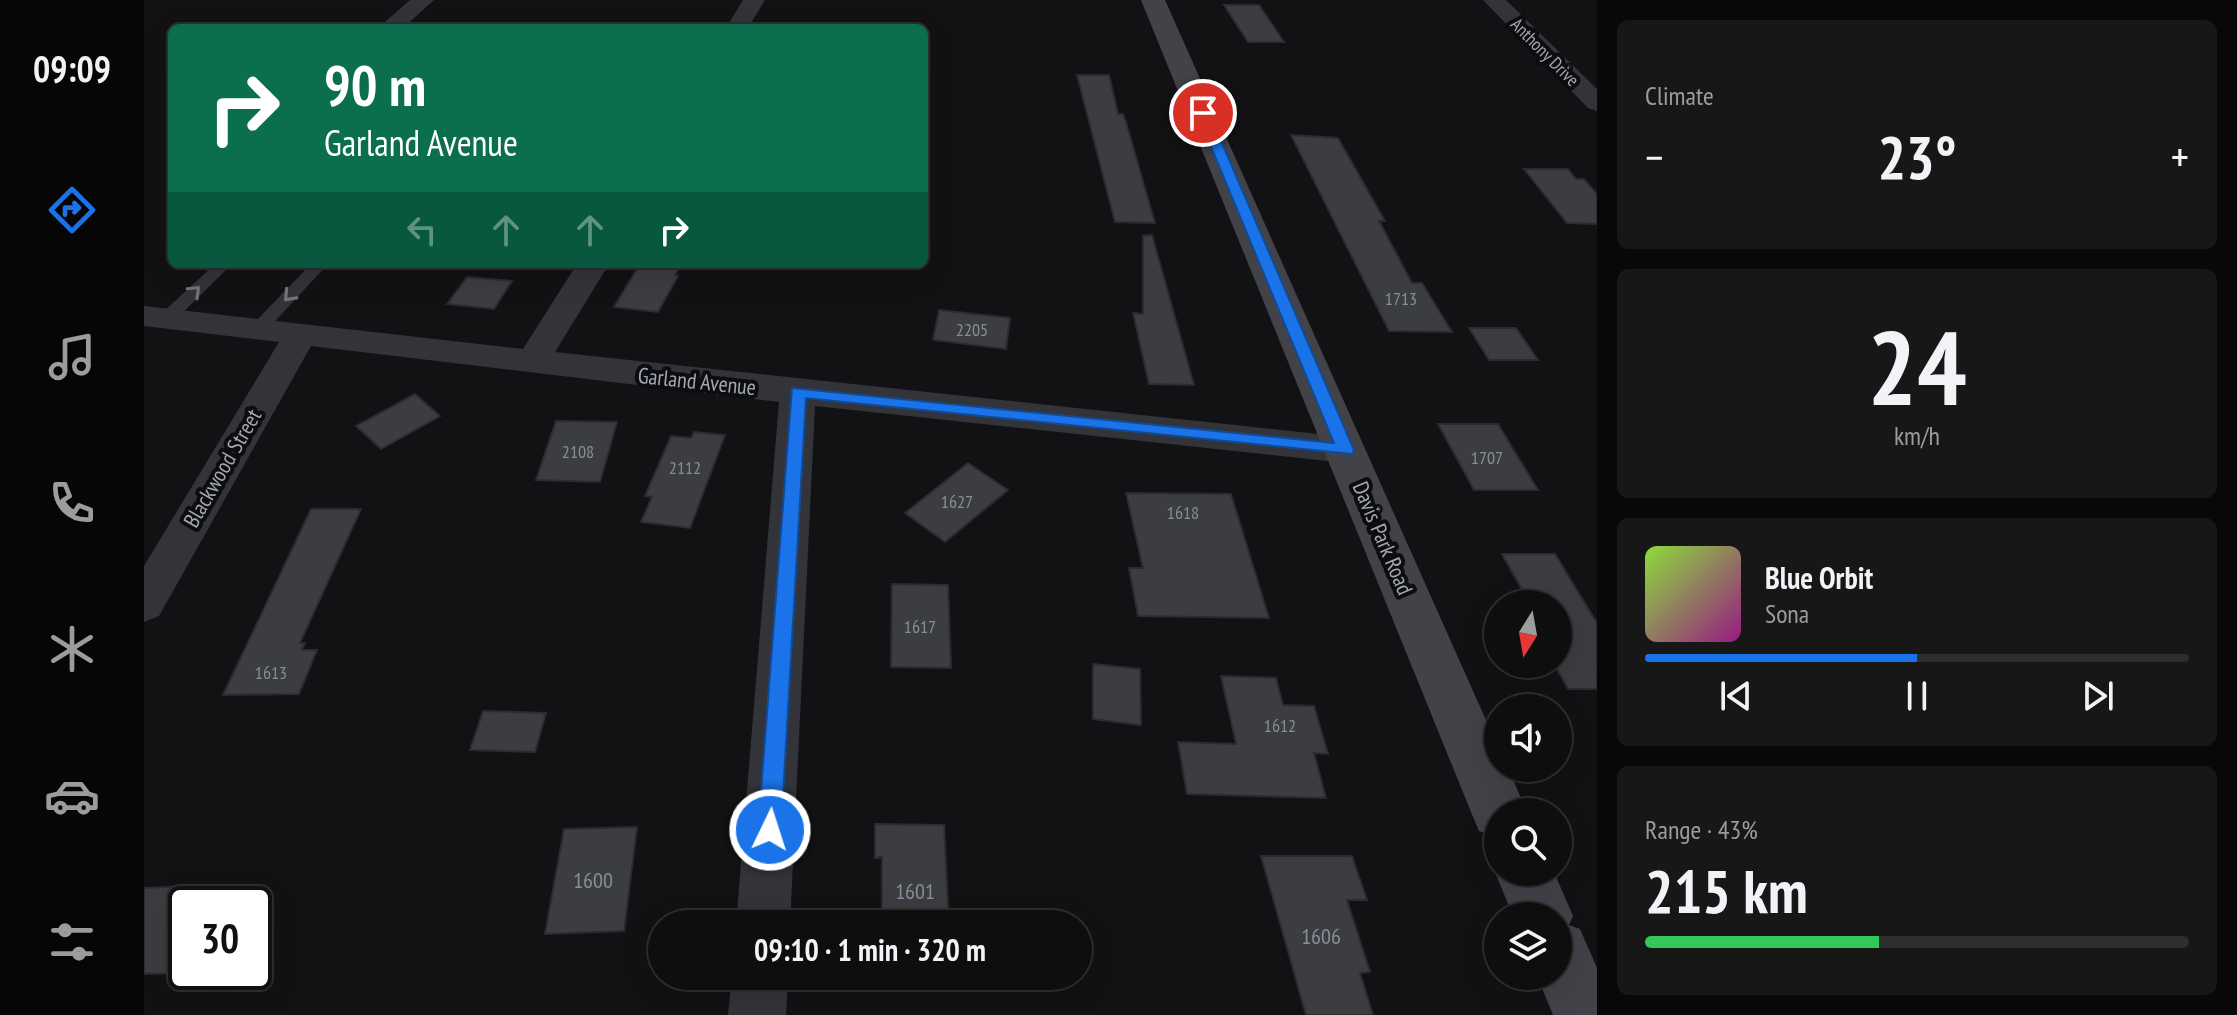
<!DOCTYPE html>
<html lang="en">
<head>
<meta charset="utf-8">
<style>
  :root { --surface:#0e0e0f; --page:#171718; --text:#f1f3f6; --muted:#9b9c9e; --line:#2e2e2f; --accent:#1a73e8 }
  body { margin:0; font-family:"PT Sans Narrow",sans-serif; background:var(--page); color:var(--text); height:100vh; display:flex; flex-direction:column; font-size:30px; white-space:nowrap }
  * { box-sizing:border-box; margin:0 }
  p { font-size:26px; color:var(--muted) }
  .icon { flex:none; width:44px; height:44px; fill:none; stroke:currentColor; stroke-width:2; stroke-linecap:round; stroke-linejoin:round }
  .map { position:relative; flex:1; overflow:hidden }
  .sheet { display:flex; flex-direction:column; gap:20px; padding:20px; background:#080808; width:640px }
  .sheet>* { flex:none }
  .banner { position:absolute; left:24px; top:24px; width:760px; height:244px; border-radius:12px; box-shadow:0 8px 32px #0002,0 0 0 2px var(--line); background:#0b6e4f; color:#fff; overflow:hidden }
  .needle { width:52px; rotate:191deg }
  .controls { position:absolute; left:1340px; top:590px; display:grid; gap:16px }
  .controls a { display:grid; place-items:center; width:88px; height:88px; border-radius:50%; background:var(--surface); box-shadow:0 8px 32px #0002,0 0 0 2px var(--line); font-size:40px }
  .speed { position:absolute; left:24px; top:886px; display:flex; gap:16px; font-size:40px; font-weight:700; text-align:center }
  .speed>* { display:grid; place-content:center; width:104px; height:104px; border-radius:50%; background:var(--surface); box-shadow:0 8px 32px #0002,0 0 0 2px var(--line); line-height:1 }
  .speed .limit { border:4px solid #111; border-radius:12px; background:#fff; color:#111 }
  .pin { position:absolute; display:grid; place-items:center; width:68px; height:68px; color:#fff; margin:-34px; border:4px solid #fff; border-radius:50%; box-shadow:0 2px 8px #0007 }
  .me { position:absolute; width:88px; margin:-44px; rotate:4deg; stroke-linejoin:round; filter:drop-shadow(0 0 6px #0008) }
  .turn { display:flex; align-items:center; gap:28px; height:168px; padding:0 24px; font-size:36px }
  .turn .icon { width:104px; height:104px; stroke-width:2.5 }
  .turn b { display:block; font-size:56px; line-height:68px }
  .lanes { display:flex; align-items:center; height:76px; padding:0 24px; background:#0003; justify-content:center; gap:40px; direction:ltr }
  .lanes .off { opacity:.35 }
  .big { font-size:60px; font-weight:800; line-height:1.1 }
  .sheet .card { flex:1; display:flex; flex-direction:column; justify-content:center; gap:12px; min-width:0; padding:0 28px; border-radius:12px; background:var(--page) }
  .sheet .dial { align-items:center; gap:0 }
  .dial b { font-size:104px; line-height:1 }
  .song { display:flex; align-items:center; gap:24px }
  .cover { width:96px; height:96px; border-radius:12px; background:linear-gradient(135deg,hsl(90 70% 55%),hsl(310 70% 35%)) }
  .played { height:8px; border-radius:4px; background:linear-gradient(90deg,var(--accent) 50%,var(--line) 50%) }
  .keys { display:flex; justify-content:space-around; direction:ltr }
  .heat { display:flex; justify-content:space-between; align-items:center; font-size:44px; direction:ltr }
  .charge { height:12px; border-radius:6px; background:linear-gradient(90deg,#34c759 43%,var(--line) 0) }
  .trip { position:absolute; left:504px; top:910px; width:444px; height:80px; border-radius:40px; background:var(--surface); box-shadow:0 8px 32px #0002,0 0 0 2px var(--line); font-weight:800; line-height:80px; text-align:center }
  main { display:flex; flex:1; min-height:0 }
  .dock { display:flex; flex-direction:column; width:144px; justify-content:space-around; align-items:center; background:#060606; color:var(--muted) }
  .dock .icon { width:56px; height:56px }
  .dock .on { color:var(--accent) }
  .dock b { font-size:36px; color:var(--text) }
  .map>svg:first-child { display:block }
</style>
</head>
<body>
<main>
<nav class="dock">
<b>09:09</b>
<svg class="icon on" aria-label="directions" viewBox="0 0 24 24"><path d="M12 3l9 9-9 9-9-9zM9 14v-3h6M13 9l2 2-2 2"/></svg>
<svg class="icon" aria-label="music" viewBox="0 0 24 24"><path d="M9 18V5l10-2v13"/><circle cx="6" cy="18" r="3"/><circle cx="16" cy="16" r="3"/></svg>
<svg class="icon" aria-label="phone" viewBox="0 0 24 24"><path d="M5 4h4l2 5-3 2q2 4 5 5l2-3 5 2v4C11 20 4 13 5 4z"/></svg>
<svg class="icon" aria-label="climate" viewBox="0 0 24 24"><path d="M12 3v18M4 7l16 10M4 17L20 7"/></svg>
<svg class="icon" aria-label="car" viewBox="0 0 24 24"><path d="M5 17H2v-5l4-1 3-4h7l3 4 3 1v5h-3M9 17h6M6 11h13"/><circle cx="7" cy="17" r="2"/><circle cx="17" cy="17" r="2"/></svg>
<svg class="icon" aria-label="filters" viewBox="0 0 24 24"><path d="M4 7h16M4 17h16"/><circle cx="9" cy="7" r="2"/><circle cx="15" cy="17" r="2"/></svg>
</nav>
<div class="map">
<svg width="1453" height="1015" viewBox="0 0 1453 1015">
  <rect width="100%" height="100%" fill="#121214"/>
  <g fill="#3c3d41" stroke="#2c2c30" stroke-width="2">
    <polygon points="1080,5 1115,5 1140,42 1104,42"/>
    <polygon points="933,75 965,75 974,114 979,114 982,122 1011,223 971,222"/>
    <polygon points="1147,135 1194,138 1241,221 1235,221 1268,283 1278,283 1308,332 1245,331"/>
    <polygon points="1380,169 1424,169 1432,179 1440,179 1453,194 1453,224 1423,223"/>
    <polygon points="1008,235 1050,385 1005,384 989,313 999,314 999,236"/>
    <polygon points="500,264 537,264 531,275 534,276 514,312 470,307 493,269"/>
    <polygon points="323,277 368,281 350,309 303,304"/>
    <polygon points="795,310 866,318 862,349 789,340"/>
    <polygon points="1325,328 1372,328 1394,360 1345,360"/>
    <polygon points="271,394 296,416 237,449 212,426"/>
    <polygon points="412,421 473,422 456,482 392,480"/>
    <polygon points="1294,424 1354,424 1394,490 1330,490"/>
    <polygon points="550,432 581,435 546,528 497,522 508,497 501,496 527,436 547,438"/>
    <polygon points="824,463 864,490 801,542 761,513"/>
    <polygon points="982,493 1087,494 1125,618 994,616 985,568 999,568"/>
    <polygon points="167,509 217,509 156,643 161,643 158,650 173,650 155,694 79,695"/>
    <polygon points="1358,554 1411,554 1453,623 1453,689 1424,689 1414,671 1414,604 1386,604"/>
    <polygon points="748,584 804,585 807,668 747,667"/>
    <polygon points="949,664 996,669 997,725 949,719"/>
    <polygon points="1077,676 1132,678 1139,705 1170,706 1184,754 1170,753 1182,798 1043,794 1034,742 1092,744"/>
    <polygon points="339,711 402,713 391,752 326,750"/>
    <polygon points="731,824 800,825 805,924 738,924 738,857 731,858"/>
    <polygon points="493,827 480,931 401,934 420,829"/>
    <polygon points="1117,856 1208,856 1223,900 1203,900 1226,972 1216,973 1229,1015 1162,1015"/>
    <polygon points="42,886 42,973 0,974 0,888"/>
  </g>
  <g fill="none" stroke-linecap="round" stroke-linejoin="round">
    <g fill="#333439" fill-rule="evenodd">
      <polygon points="71,264 88,264 29,322 17,322 15,318 17,314"/>
      <polygon points="167,264 184,264 121,332 109,332 107,328 109,324"/>
    </g>
    <g fill="#333439" fill-rule="evenodd">
      <polygon points="266,0 290,0 259,28 234,28"/>
      <polygon points="599,0 621,0 604,28 582,28"/>
      <polygon points="1339,0 1362,0 1453,89 1453,111 1444,108"/>
      <polygon points="433,264 465,264 411,352 1202,437 1215,441 1221,450 1215,459 1202,463 671,406 646,924 592,924 635,402 167,346 15,616 0,622 0,566 135,342 0,326 0,306 379,349"/>
      <polygon points="588,976 644,976 642,1015 584,1015"/>
    </g>
    <g fill="#414349" fill-rule="evenodd">
      <polygon points="997,0 1021,0 1354,747 1354,768 1364,768 1383,812 1354,812 1354,838 1335,831 1327,812"/>
      <polygon points="1354,864 1354,872 1410,872 1429,916 1425,925 1436,929 1453,968 1453,1015 1409,1015 1393,976 1414,976 1414,916 1369,916 1351,872"/>
    </g>
  </g>
  <defs><path id="oneway-chevron" d="M-2-3.5L2.5 0L-2 3.5" fill="none" stroke-width="1.6" stroke-linecap="round" stroke-linejoin="round" transform="scale(2)"/></defs>
  <g stroke="#71747d">
    <use href="#oneway-chevron" transform="translate(51 291) rotate(-44)"/>
    <use href="#oneway-chevron" transform="translate(145 296) rotate(133)"/>
  </g>
  <polygon fill="#1a73e8" stroke="#114b97" stroke-width="2" points="1055,111 1065,113 1210,450 1208,454 662,398 637,830 634,838 626,841 617,838 614,830 648,388 1190,443 1053,113"/>
  <g text-anchor="middle" dominant-baseline="central" stroke-width="8" stroke-linejoin="round" paint-order="stroke">
    <g font-size="18" fill="#a3a8b5" stroke="#0d0d0f">
      <text transform="translate(1401 52) rotate(45)">Anthony Drive</text>
    </g>
    <g font-size="18" fill="#898d98">
      <text x="1257" y="298">1713</text>
      <text x="828" y="329">2205</text>
      <text x="434" y="451">2108</text>
      <text x="1343" y="457">1707</text>
      <text x="541" y="467">2112</text>
      <text x="813" y="501">1627</text>
      <text x="1039" y="512">1618</text>
      <text x="776" y="626">1617</text>
      <text x="127" y="672">1613</text>
      <text x="1136" y="725">1612</text>
    </g>
    <g font-size="22" fill="#a3a8b5" stroke="#0d0d0f">
      <text transform="translate(553 381) rotate(6)">Garland Avenue</text>
      <text transform="translate(78 468) rotate(-60)">Blackwood Street</text>
      <text transform="translate(1239 538) rotate(67)">Davis Park Road</text>
    </g>
    <g font-size="22" fill="#898d98">
      <text x="449" y="880">1600</text>
      <text x="771" y="891">1601</text>
      <text x="1177" y="936">1606</text>
    </g>
  </g>
</svg>
<div class="controls">
<a><svg class="needle" viewBox="-14 -14 28 28"><path d="M0-13l5 13h-10z" fill="#e53935"/><path d="M0 13l5-13h-10z" fill="#9b9c9e"/></svg></a>
<a><svg class="icon" aria-label="sound" viewBox="0 0 24 24"><path d="M4 9h4l5-4v14l-5-4H4zM17 9q2 3 0 6"/></svg></a>
<a><svg class="icon" aria-label="search" viewBox="0 0 24 24"><circle cx="10" cy="10" r="6"/><path d="M15 15l6 6"/></svg></a>
<a><svg class="icon" aria-label="layers" viewBox="0 0 24 24"><path d="M12 4l9 5-9 5-9-5zM3 14l9 5 9-5"/></svg></a>
</div>
<div class="speed"><div class="limit">30</div></div>
<div class="pin" style="left:1059px;top:113px;background:#d93025"><svg class="icon" aria-label="arrive" viewBox="0 0 24 24"><path d="M6 21V4h12l-3 4 3 4H6"/></svg></div>
<svg class="me" style="left:626px;top:830px" viewBox="-20 -20 40 40"><circle r="17" fill="#1a73e8" stroke="#fff" stroke-width="3"/><path d="M0-11L8 9 0 5-8 9z" fill="#fff"/></svg>
<div class="trip">09:10 · 1 min · 320 m</div>
<div class="banner">
<div class="turn"><svg class="icon" aria-label="right" viewBox="0 0 24 24"><path d="M7 20v-9h11M14 6l5 5-5 5"/></svg><div><b>90 m</b>Garland Avenue</div></div>
<div class="lanes"><svg class="icon off" aria-label="left" viewBox="0 0 24 24"><path d="M17 20v-9H6M10 6l-5 5 5 5"/></svg><svg class="icon off" aria-label="ahead" viewBox="0 0 24 24"><path d="M12 20V5M6 11l6-6 6 6"/></svg><svg class="icon off" aria-label="ahead" viewBox="0 0 24 24"><path d="M12 20V5M6 11l6-6 6 6"/></svg><svg class="icon" aria-label="right" viewBox="0 0 24 24"><path d="M7 20v-9h11M14 6l5 5-5 5"/></svg></div>
</div>
</div>
<section class="sheet">
<div class="card"><p>Climate</p>
<div class="heat"><a>−</a><b class="big">23°</b><a>+</a></div>
</div>
<div class="card dial"><b>24</b><p>km/h</p></div>
<div class="card">
<div class="song"><i class="cover"></i><div><b>Blue Orbit</b><p>Sona</p></div></div>
<div class="played"></div>
<div class="keys"><svg class="icon" aria-label="previous" viewBox="0 0 24 24"><path d="M18 5L8 12l10 7zM5 5v14"/></svg><svg class="icon" aria-label="pause" viewBox="0 0 24 24"><path d="M8 5v14M16 5v14"/></svg><svg class="icon" aria-label="next" viewBox="0 0 24 24"><path d="M6 5l10 7-10 7zM19 5v14"/></svg></div>
</div>
<div class="card"><p>Range · 43%</p><b class="big">215 km</b><div class="charge"></div></div>
</section>
</main>
</body>
</html>
